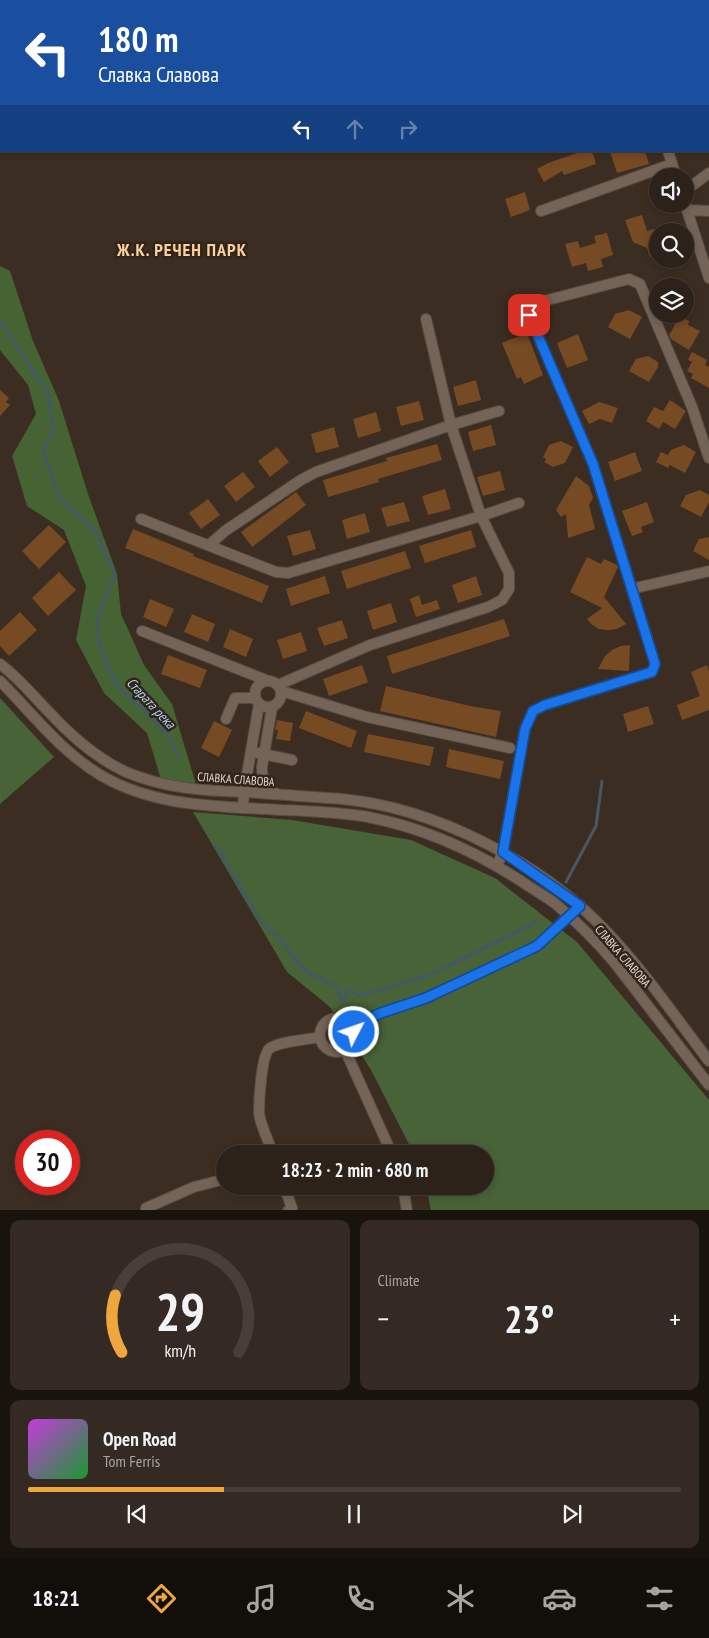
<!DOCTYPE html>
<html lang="en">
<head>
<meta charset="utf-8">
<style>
  :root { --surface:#2d221a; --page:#352a23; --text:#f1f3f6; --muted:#a7a4a2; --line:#483f39; --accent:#efa73d }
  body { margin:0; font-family:"PT Sans Narrow",sans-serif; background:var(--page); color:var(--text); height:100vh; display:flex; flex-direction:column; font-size:19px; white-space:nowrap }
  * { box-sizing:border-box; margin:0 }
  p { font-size:16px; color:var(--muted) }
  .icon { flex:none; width:28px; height:28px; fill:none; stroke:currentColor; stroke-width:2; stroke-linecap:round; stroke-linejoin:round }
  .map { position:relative; height:1210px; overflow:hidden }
  .sheet { display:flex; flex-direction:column; gap:10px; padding:10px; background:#19130e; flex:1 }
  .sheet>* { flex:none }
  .hud { position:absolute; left:0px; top:0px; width:710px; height:152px; box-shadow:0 2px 8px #0003,0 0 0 1px var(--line); background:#1a4fa0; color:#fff; overflow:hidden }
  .buttons { position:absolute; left:649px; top:168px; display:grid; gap:10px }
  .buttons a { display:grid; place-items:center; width:45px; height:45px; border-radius:50%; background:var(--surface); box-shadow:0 2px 8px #0003,0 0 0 1px var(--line); font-size:25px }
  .speed { position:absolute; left:15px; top:1130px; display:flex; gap:10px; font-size:25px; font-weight:700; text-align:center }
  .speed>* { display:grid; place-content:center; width:65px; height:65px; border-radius:50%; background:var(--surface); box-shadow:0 2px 8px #0003,0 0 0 1px var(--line); line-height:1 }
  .speed .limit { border:8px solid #d22; background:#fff; color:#111 }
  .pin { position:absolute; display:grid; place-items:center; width:42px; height:42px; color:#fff; margin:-21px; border-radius:10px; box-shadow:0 2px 8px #0006 }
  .me { position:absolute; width:55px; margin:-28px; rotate:49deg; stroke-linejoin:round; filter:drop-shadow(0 0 4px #0008) }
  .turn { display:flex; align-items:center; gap:18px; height:105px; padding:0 15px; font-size:22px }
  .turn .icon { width:65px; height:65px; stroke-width:2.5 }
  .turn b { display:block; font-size:35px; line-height:42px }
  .lanes { display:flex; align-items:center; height:48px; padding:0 15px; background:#0003; justify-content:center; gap:25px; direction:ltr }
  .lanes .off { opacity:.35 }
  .big { font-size:38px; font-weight:600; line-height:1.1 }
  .sheet .widget { flex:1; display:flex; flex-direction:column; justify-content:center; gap:8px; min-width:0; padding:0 18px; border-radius:10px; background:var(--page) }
  .sheet .dial { align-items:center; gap:0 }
  .dial svg { height:130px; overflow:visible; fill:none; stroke:var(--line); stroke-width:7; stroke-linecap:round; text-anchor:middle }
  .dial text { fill:var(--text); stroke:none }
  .song { display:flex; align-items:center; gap:15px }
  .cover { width:60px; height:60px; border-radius:8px; background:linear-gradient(135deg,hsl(290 70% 55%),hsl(130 70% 35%)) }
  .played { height:5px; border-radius:2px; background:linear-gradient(90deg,var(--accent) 30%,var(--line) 30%) }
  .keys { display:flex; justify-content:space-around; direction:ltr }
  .heat { display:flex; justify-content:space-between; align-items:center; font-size:28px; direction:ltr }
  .sheet .tiles { flex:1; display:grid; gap:10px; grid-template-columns:1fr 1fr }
  .widget:last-child { grid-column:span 2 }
  .trip { position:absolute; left:216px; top:1145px; width:278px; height:50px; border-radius:25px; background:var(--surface); box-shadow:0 2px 8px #0003,0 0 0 1px var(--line); font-weight:600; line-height:50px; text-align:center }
  .menu { display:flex; height:80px; justify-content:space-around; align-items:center; background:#120e0a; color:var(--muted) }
  .menu .icon { width:35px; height:35px }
  .menu .current { color:var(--accent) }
  .menu b { font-size:22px; color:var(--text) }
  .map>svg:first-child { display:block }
</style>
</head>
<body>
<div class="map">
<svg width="709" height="1211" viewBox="0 0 709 1211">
  <rect width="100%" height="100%" fill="#3c2d22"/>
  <g fill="#476337">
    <polygon points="0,698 54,757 0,804"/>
    <polygon points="193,812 292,820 411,840 495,878 577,942 709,1100 709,1210 431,1210 426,1186 485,1186 485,1154 414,1154 371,1070 330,1007 287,972"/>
  </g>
  <polygon fill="#466333" points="0,266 10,271 33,341 59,401 88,494 117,574 121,614 144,665 172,704 198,791 162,783 147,733 104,693 76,640 86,586 64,530 27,506 12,456 36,414 28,385 0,350"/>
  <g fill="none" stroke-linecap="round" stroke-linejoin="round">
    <g stroke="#445868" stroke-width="3">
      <polyline points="0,321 48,393 54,430 43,449 59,498 96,532 115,575 97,619 100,648 118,686 168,734 178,757"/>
      <polyline points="216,845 258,918 280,939 304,970 336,986 343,1002"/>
      <polyline points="566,882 596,826 602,781"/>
      <polyline points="344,1002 346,991 354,992 359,996 427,976 537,922"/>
    </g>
  </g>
  <g fill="#764a23">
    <polygon points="583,151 592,151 596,164 564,175 562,171 544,182 537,169 548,163"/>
    <polygon points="610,151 645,151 649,164 617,173"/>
    <polygon points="525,192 530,210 511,217 505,199"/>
    <polygon points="642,215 647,231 658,228 658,254 650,257 647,248 633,242 625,220"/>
    <polygon points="607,233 613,255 601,259 603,267 588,271 586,263 572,267 565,244 578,241 580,248 596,243 594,236"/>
    <polygon points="629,310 642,317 630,339 608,327 615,314"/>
    <polygon points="680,316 689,321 688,325 700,331 689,350 671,339 669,335"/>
    <polygon points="527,333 543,375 524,384 521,377 517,379 502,343"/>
    <polygon points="578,334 588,360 567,368 557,343"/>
    <polygon points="692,352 707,360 705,365 709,367 709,388 691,378 693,374 687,371 692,362 688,360"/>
    <polygon points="648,356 658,362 658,367 649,382 629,371 636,359"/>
    <polygon points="476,380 481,400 458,406 453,387"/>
    <polygon points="0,390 9,398 6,402 10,405 0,416"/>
    <polygon points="670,400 686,411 675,429 663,422 659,429 646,421 654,407 663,411"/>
    <polygon points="419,401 424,420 401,426 396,407"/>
    <polygon points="599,402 618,408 612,423 600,419 589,424 582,411"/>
    <polygon points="376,412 381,431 358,438 353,419"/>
    <polygon points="491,425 496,445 473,451 468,432"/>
    <polygon points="334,427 339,447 316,453 311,434"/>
    <polygon points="561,441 573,447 565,463 553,467 544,462 546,459 543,457 549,445"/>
    <polygon points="437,444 442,460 378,479 379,482 328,497 323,480 387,461 386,458"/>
    <polygon points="684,445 696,452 685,473 670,465 668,468 656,462 661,452 668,455 671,450"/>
    <polygon points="277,447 289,462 270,477 258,461"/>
    <polygon points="635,452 642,471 615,481 608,462"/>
    <polygon points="500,471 505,490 483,496 477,477"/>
    <polygon points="243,472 255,487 236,502 224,486"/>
    <polygon points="576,476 589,486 593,498 589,505 595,529 568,538 566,514 561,517 556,510"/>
    <polygon points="445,489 451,509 428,515 422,496"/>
    <polygon points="700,490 709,495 709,502 701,517 680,506 686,495"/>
    <polygon points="296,492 306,505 252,547 241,532"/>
    <polygon points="208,499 220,515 201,529 189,513"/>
    <polygon points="404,502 410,521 387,527 381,508"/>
    <polygon points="647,502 654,522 641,527 643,532 632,536 622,511"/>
    <polygon points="365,513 370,532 347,539 342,520"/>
    <polygon points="49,525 66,542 39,569 22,551"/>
    <polygon points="133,529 194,554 193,556 269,586 262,603 125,548"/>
    <polygon points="310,530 316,549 293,556 287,536"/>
    <polygon points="471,530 476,547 425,563 419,546"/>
    <polygon points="709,537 709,560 693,551 699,539"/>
    <polygon points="405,551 411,568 347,589 341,571"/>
    <polygon points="587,557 601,564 604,559 617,565 618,567 604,597 626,624 617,629 608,630 599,629 591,624 587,619 602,608 570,592"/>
    <polygon points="59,572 76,590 48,616 32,598"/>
    <polygon points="325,576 330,593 291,606 286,589"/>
    <polygon points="476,576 482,595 458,603 452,585"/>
    <polygon points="419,595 422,605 437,600 440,609 416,617 410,599"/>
    <polygon points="150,599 174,609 166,627 143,617"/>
    <polygon points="391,603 397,622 373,630 367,611"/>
    <polygon points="20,612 37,630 9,656 0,646 0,631"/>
    <polygon points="192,614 215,624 208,642 184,632"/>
    <polygon points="504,619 510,636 392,674 387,656"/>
    <polygon points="342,620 348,638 324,646 317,628"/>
    <polygon points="230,629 253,639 246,657 223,647"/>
    <polygon points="301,632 307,651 283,659 277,640"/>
    <polygon points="630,645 629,671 598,669 605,656 612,650 621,646"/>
    <polygon points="168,655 207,670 200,688 161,674"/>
    <polygon points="362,665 368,682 369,682 329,696 323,679"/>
    <polygon points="707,665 709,671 709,710 682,720 677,705 700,696 691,672"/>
    <polygon points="386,686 470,706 501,711 496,737 380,711"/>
    <polygon points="648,706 654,724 628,732 623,714"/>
    <polygon points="306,711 357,731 351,748 299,728"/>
    <polygon points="277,720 293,723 290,741 276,739 278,730 275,730"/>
    <polygon points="214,721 232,730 219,757 201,748"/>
    <polygon points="368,734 434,747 430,766 364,752"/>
    <polygon points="449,749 504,761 500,779 446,767"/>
  </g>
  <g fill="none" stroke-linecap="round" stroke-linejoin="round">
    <g stroke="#574b42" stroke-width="12">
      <g id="minor">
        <polyline points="498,0 499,1"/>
        <polyline points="655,0 655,1"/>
        <polyline points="668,151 676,176"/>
        <polyline points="685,191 709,173"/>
        <polyline points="685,204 709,278"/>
        <polyline points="687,210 709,211"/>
        <polyline points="541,211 672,164"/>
        <polyline points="141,519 276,572 288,573 481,516 519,503"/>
        <polyline points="209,545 225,531 301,480 316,472 451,425 499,411"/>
        <polyline points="631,589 709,571"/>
        <polyline points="142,631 266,680"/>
        <path d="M0,664C19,678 33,696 49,712C71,736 96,758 126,772C164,788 203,791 244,792C276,794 309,797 342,799C437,808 543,864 608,933C645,972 676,1018 709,1061"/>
        <circle cx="268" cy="694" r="13"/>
        <path d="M0,681C33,714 61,752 102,776C158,808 220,806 282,810C311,811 340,812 368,817C425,828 479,853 527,885C537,892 549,898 558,906C578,923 597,942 614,962L709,1085"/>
        <polyline points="278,685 370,645 488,607 502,600 509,589 509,573 481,516 451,425 426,319"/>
        <polyline points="281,691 367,717 510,748"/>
        <path d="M272,707L262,767C262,780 265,788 277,794"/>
        <polyline points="226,719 235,698 255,698"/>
        <polyline points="258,753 292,760"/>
        <polyline points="243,807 244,792 259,704"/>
        <polyline points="497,865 503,852 525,729 533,711 545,705 652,672 655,664 593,464 529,315 536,303 629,279 640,284 692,407 709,458"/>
        <circle cx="337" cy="1035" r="17"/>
        <polyline points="352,1027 381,1013 426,998 537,946 580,905"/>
        <polyline points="345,1050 392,1154"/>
        <path d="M273,1154C269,1142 260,1124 259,1113C259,1101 261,1055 270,1048C281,1041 306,1040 320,1037"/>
        <polyline points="284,1186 292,1208 288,1211"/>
        <polyline points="403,1186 407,1211"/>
        <polyline points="146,1208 194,1187 225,1179"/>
      </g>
    </g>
    <use href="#minor" stroke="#746457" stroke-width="10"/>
  </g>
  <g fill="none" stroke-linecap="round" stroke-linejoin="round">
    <g stroke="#114b97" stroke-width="12">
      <polyline id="route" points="354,1032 352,1027 381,1013 426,998 537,946 580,906 503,852 525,729 533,711 545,705 652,672 655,664 593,464 529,315"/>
    </g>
    <use href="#route" stroke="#1a73e8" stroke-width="9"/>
  </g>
  <g text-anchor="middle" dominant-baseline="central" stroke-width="5" stroke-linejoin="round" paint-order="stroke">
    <g font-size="12" fill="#e1d7d0" stroke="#312418">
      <text transform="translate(236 779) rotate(4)">СЛАВКА СЛАВОВА</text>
      <text transform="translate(623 956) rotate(49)">СЛАВКА СЛАВОВА</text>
    </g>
    <g font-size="14" font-style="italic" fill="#aed4f9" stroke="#312418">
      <text transform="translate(151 703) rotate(47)">Старата река</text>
    </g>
    <g font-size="18" font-weight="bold" letter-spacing="1" fill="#fad19e" stroke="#312418">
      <text x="182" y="249">Ж.К. РЕЧЕН ПАРК</text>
    </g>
  </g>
</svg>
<div class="buttons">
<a><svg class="icon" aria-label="sound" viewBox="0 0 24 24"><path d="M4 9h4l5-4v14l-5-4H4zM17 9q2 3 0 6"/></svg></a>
<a><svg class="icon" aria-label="search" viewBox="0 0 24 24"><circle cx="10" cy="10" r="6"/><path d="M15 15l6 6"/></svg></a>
<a><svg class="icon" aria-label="layers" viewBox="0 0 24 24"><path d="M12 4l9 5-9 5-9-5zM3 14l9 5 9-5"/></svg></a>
</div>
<div class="speed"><div class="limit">30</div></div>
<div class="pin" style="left:529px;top:315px;background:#d93025"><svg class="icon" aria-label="arrive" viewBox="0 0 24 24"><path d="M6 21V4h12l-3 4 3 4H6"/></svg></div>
<svg class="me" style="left:354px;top:1032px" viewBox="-20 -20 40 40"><circle r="17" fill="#1a73e8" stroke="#fff" stroke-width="3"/><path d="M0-11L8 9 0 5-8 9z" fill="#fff"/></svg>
<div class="trip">18:23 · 2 min · 680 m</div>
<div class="hud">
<div class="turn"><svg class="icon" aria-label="left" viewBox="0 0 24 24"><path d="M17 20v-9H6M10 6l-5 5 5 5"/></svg><div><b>180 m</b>Славка Славова</div></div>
<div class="lanes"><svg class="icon" aria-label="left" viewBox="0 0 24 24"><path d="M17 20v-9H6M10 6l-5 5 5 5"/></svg><svg class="icon off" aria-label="ahead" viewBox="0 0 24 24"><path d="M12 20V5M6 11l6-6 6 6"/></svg><svg class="icon off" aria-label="right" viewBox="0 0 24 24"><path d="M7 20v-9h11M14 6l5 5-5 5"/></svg></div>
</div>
</div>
<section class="sheet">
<div class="tiles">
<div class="widget dial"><svg viewBox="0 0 100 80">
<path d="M14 69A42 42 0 1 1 86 69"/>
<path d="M14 69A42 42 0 0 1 10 34" stroke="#efa73d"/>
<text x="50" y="56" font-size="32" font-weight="700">29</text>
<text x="50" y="72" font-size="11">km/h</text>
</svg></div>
<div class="widget"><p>Climate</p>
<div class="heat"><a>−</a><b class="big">23°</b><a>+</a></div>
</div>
<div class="widget">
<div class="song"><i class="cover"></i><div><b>Open Road</b><p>Tom Ferris</p></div></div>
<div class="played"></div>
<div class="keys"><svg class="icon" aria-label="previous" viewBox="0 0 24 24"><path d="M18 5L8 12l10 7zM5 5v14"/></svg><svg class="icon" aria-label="pause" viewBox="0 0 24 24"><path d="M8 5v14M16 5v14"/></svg><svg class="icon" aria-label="next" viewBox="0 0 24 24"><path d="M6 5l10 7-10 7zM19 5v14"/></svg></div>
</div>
</div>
</section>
<nav class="menu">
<b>18:21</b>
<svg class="icon current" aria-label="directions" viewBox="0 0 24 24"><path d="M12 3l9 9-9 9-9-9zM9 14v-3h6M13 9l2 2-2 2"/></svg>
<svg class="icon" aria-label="music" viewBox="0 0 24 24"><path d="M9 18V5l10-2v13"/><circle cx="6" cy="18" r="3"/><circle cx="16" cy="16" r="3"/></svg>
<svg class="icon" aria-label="phone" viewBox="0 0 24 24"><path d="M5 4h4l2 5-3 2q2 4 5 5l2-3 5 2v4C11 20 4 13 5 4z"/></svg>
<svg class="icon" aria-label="climate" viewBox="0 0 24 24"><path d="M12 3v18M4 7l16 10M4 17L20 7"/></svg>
<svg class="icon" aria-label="car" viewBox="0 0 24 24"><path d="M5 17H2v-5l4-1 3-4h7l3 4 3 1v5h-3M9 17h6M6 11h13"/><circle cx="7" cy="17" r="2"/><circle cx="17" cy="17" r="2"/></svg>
<svg class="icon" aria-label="filters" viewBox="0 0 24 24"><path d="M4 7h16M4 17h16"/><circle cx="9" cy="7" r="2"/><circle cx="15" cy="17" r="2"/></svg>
</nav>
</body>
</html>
